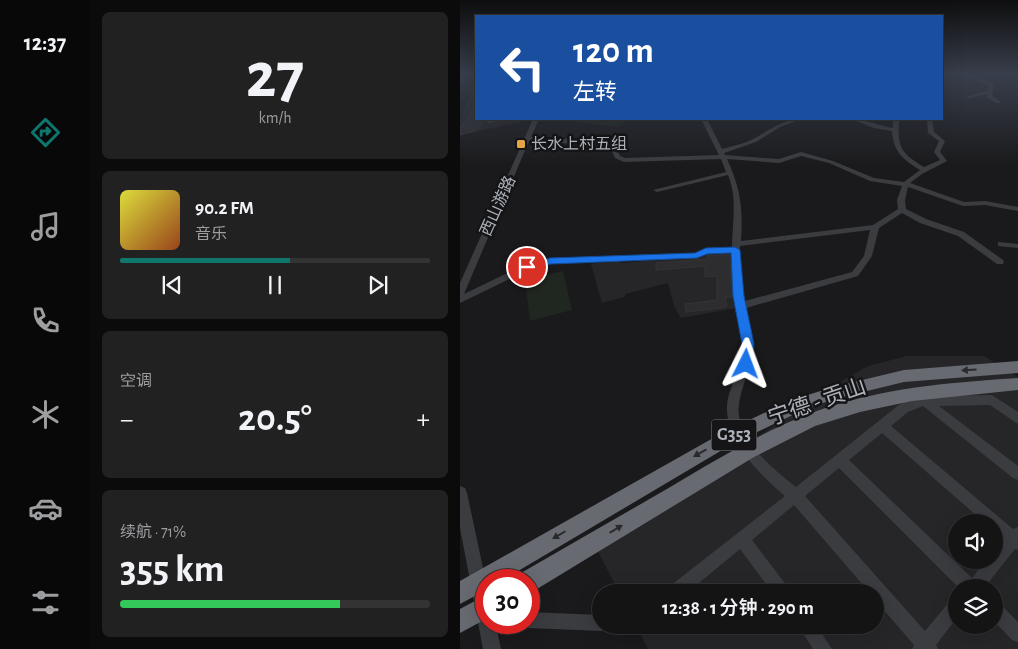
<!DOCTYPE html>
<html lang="zh">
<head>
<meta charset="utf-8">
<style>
  :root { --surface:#141415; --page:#212122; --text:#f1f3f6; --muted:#9d9ea0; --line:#333334; --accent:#0f766e }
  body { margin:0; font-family:"Alegreya Sans","Noto Sans SC",sans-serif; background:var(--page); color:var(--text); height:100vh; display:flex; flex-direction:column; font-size:19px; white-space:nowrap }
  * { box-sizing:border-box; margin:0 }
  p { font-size:16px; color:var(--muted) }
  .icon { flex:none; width:28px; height:28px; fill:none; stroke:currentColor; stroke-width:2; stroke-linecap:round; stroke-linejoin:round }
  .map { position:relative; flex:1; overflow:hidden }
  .sheet { display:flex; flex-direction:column; gap:12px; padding:12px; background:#0b0b0c; width:370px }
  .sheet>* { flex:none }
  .top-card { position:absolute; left:15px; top:15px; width:468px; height:105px; border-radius:0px; box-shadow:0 5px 20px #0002,0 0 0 1px var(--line); background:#1a4fa0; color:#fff; overflow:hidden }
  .fabs { position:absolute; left:488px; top:514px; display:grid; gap:10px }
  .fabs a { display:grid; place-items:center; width:55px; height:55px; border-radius:50%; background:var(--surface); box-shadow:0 5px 20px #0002,0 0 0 1px var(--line); font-size:25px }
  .speed { position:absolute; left:15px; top:569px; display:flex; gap:10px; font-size:25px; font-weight:700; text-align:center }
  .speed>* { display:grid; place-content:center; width:65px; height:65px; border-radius:50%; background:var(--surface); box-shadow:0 5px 20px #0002,0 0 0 1px var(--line); line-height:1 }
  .speed .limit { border:8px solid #d22; background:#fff; color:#111 }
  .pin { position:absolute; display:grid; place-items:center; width:42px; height:42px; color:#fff; margin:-21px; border:2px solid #fff; border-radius:50%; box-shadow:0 1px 5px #0007 }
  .me { position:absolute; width:55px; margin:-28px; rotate:3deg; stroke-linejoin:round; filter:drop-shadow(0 0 4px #0008) }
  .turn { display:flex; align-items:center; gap:18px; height:105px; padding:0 15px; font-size:22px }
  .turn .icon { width:65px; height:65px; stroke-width:2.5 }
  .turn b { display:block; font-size:35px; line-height:42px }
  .big { font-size:38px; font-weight:600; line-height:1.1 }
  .sheet .tile { flex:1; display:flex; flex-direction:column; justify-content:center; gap:8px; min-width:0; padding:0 18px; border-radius:8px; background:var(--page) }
  .sheet .dial { align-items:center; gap:0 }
  .dial b { font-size:65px; line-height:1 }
  .song { display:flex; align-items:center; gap:15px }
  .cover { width:60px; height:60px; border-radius:8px; background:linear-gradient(135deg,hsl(60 70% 55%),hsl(20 70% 35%)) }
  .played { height:5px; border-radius:2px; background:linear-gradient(90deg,var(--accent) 55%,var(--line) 55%) }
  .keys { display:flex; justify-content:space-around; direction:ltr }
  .heat { display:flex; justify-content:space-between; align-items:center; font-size:28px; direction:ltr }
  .charge { height:8px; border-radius:4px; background:linear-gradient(90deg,#34c759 71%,var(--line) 0) }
  .trip { position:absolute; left:132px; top:584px; width:292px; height:50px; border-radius:25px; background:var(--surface); box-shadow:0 5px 20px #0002,0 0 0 1px var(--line); font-weight:600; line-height:50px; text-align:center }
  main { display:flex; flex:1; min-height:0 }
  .menu { display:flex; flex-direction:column; width:90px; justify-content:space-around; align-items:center; background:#080808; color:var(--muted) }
  .menu .icon { width:35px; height:35px }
  .menu .current { color:var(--accent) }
  .menu b { font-size:22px; color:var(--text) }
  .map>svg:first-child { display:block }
</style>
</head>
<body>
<main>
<nav class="menu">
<b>12:37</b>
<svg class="icon current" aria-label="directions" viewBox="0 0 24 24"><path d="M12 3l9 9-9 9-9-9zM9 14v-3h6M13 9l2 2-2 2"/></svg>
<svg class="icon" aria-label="music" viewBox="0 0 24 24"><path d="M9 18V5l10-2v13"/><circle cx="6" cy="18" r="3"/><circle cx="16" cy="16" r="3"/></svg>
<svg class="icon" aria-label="phone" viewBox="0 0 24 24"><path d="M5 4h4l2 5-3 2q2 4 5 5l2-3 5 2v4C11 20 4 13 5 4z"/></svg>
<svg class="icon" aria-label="climate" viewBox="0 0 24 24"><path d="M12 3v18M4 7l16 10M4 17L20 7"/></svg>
<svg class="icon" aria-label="car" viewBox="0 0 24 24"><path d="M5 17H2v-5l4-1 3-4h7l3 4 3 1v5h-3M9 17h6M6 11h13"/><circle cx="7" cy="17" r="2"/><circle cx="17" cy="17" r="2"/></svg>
<svg class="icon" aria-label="filters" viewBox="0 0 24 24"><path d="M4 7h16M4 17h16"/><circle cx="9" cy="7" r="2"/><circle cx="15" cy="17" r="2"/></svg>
</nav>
<section class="sheet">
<div class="tile dial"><b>27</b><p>km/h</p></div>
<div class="tile">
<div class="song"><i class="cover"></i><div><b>90.2 FM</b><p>音乐</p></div></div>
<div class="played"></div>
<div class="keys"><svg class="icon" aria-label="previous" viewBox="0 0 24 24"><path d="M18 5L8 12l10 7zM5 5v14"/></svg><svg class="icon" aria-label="pause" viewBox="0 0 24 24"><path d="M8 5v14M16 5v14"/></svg><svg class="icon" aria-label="next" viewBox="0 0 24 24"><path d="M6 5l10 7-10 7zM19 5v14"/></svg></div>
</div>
<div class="tile"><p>空调</p>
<div class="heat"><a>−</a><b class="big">20.5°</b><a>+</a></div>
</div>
<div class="tile"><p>续航 · 71%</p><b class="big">355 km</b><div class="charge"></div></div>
</section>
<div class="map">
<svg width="558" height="649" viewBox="0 0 558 649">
  <rect width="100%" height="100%" fill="#1a1a1c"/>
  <g fill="#262629" fill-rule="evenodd">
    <polygon points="16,85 16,119 70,120 0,135 0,116"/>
    <polygon points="271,253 273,293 276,308 221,318 214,306 208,283 165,294 165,297 142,303 131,264 157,260 162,263"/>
    <path d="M447,356H524L558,377V649H188L176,625H416V592H159L136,548L367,389L408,366ZM496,522H534V560H496ZM496,588H534V625H496Z"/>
  </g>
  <g fill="#202620">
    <polygon points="117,119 169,119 159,127 113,122"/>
    <polygon points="103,271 112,310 70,321 65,280"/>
  </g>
  <g fill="#2d2d30" stroke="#343437">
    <polygon points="16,105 16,119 25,119 18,130 0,135 0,128"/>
    <polygon points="247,255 270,255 272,297 265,297 267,307 226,312 225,304 257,300 257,276 245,277 245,266 196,270 196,263 247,259"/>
  </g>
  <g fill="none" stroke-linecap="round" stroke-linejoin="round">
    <polyline stroke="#414347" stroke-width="1" stroke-dasharray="1 2" stroke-linecap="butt" points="538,82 558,83"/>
    <g fill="#3b3c40" fill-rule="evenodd">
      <polygon points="503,74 509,74 534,84 532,96 540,101 540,103 536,103 527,97 527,94 507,99 507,97 528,90 529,86"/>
      <polygon points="28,119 43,119 29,123 26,121"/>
      <path d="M73,119H79L71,137L152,142L155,144L160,156L165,158L259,155L241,119H247L262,149C272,146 284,144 293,139C309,131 322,119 342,119L320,127L296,142L264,153L265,155L319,159L341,152L373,161L414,178L444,182L460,170C444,160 433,152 432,131L414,128L391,119C402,118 420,126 433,128V122L436,119H442L439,122C437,149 443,154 464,167L480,160L474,152L479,141L468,133L467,120L472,119L474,132L485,141L480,152L487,161L462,174L450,183L504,202L525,201L558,207V211L525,205L503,206L448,187L445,200L446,209L466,219L504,232L543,260L544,262L543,264H537L498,236L460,223L442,213L419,228L412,256L398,276L286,308C290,323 295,340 292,357C289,376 276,396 279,416C284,445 314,470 336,487L440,404L459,396L532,395L558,412V424L530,405L479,406L558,466V480L553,478L463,406L448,412L431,426L553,529L558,527V550L555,549L524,588H499L379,468L345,496L465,631L490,601L496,599V619L476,645L478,649H452L454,645L416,601V592H409L334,505L292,540L327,586L329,592H312L280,549L228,592H208L210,586L325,496C299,474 260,436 268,398C273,379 284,362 283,343C282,330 278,317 275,306C272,289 270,270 272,253H247L237,258L90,264L70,269L0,303V283ZM69,141L150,146L155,158L164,162L261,159L266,172L193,190L197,192L268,175C278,200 272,223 272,248H245L235,253L90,258L64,265L4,294ZM341,156L369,163L410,181L442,186L437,200L438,209L413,225L281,241C283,209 281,189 267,159L319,163ZM410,230L404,256L392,272L285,301L280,268V246ZM422,433L524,522H534V532L543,540L534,551V560H526L512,578L389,460Z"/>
      <polygon points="538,242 558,244 558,248 538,246"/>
      <polygon points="0,486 5,488 7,493 26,582 26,622 35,622 41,649 23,649 0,528"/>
      <polygon points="534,602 540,604 558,622 558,642 552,640 534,621"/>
      <polygon points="69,612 141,615 141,625 148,625 147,629 141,631 69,628 63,626 62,622 69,622"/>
      <polygon points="338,625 356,625 372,649 353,649"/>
    </g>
    <g fill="#676a71" fill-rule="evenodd">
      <polygon points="558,361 558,373 444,382 374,399 341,411 274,443 43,580 26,580 26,590 0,604 0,581 262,433 329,401 373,387 444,370"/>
      <path d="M558,378V390L452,401L400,412L355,426L294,457L77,589L69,592V580H59L61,573C111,544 162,515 212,486C264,455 316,423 375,405C434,387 496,382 558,378Z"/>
      <polygon points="26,595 26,619 0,633 0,609"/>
    </g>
  </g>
  <defs><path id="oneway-solid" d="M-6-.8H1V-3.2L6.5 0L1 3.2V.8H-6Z" transform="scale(1.25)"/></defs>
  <g fill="#2a2a2e">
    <use href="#oneway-solid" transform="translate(509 370) rotate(176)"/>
    <use href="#oneway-solid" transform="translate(240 453) rotate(151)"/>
    <use href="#oneway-solid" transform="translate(156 529) rotate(-31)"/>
    <use href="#oneway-solid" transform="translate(99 535) rotate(150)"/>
  </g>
  <linearGradient id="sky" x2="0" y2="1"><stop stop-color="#0e0e0f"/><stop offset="0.45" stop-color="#383e4b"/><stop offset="1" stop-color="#383e4b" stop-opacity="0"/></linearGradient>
  <rect width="558" height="165" fill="url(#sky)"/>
  <polygon fill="#1a73e8" stroke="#114b97" points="275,247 280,250 284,296 294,344 292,364 286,369 280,364 282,344 273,296 271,253 247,254 237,258 91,264 67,270 62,267 90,258 235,253 246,248"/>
  <rect fill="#e7a546" stroke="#151517" stroke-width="2" x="56" y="139" width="10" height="10" rx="2.5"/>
  <g text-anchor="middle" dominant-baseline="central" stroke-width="5" stroke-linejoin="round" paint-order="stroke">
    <g font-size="16" fill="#adb2ba" stroke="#151517" text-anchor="start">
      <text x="71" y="144">长水上村五组</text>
    </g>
    <g font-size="16" fill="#adb2ba" stroke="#151517">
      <text transform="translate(38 206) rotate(-66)">西山游路</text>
    </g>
    <rect fill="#151517" stroke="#7f8389" stroke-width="1" x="251.5" y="419.5" width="45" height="31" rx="4"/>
    <g font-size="18" font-weight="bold" fill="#adb2ba">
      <text x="274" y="435">G353</text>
    </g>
    <g font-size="22" fill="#adb2ba" stroke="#151517">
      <text transform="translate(357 402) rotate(-19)">宁德 - 贡山</text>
    </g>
  </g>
</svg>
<div class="fabs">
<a><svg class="icon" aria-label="sound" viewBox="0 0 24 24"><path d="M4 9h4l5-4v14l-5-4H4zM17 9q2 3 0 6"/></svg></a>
<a><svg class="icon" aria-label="layers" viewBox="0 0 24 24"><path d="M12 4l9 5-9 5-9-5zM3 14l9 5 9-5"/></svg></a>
</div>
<div class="speed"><div class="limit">30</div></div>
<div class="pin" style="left:67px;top:267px;background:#d93025"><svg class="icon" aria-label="arrive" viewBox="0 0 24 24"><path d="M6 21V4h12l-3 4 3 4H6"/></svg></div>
<svg class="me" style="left:286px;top:364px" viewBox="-20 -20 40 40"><path d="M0-17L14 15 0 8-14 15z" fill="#1a73e8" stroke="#fff" stroke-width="4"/></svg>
<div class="trip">12:38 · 1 分钟 · 290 m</div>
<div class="top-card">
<div class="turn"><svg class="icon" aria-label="left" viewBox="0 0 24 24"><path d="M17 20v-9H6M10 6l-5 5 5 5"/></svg><div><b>120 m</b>左转</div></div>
</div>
</div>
</main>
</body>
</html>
